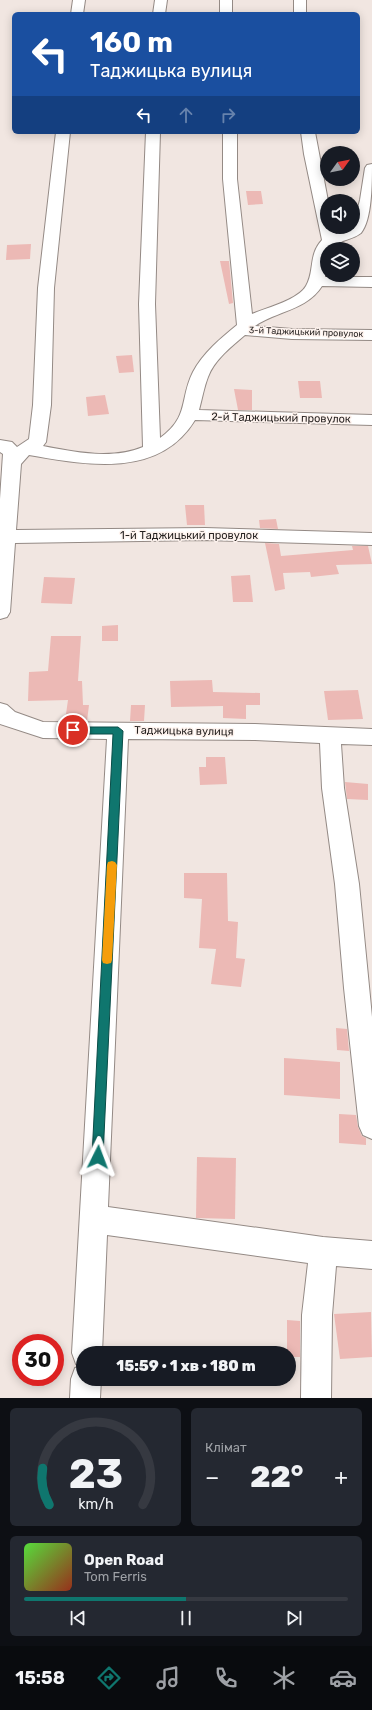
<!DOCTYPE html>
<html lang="uk">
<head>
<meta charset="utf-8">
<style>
  :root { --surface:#171b24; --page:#242831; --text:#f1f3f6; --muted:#9ea1a6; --line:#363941; --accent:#0f766e }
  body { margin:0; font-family:Rubik,sans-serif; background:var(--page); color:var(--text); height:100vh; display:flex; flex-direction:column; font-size:15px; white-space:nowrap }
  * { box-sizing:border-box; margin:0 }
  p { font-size:13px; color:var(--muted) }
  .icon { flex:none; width:22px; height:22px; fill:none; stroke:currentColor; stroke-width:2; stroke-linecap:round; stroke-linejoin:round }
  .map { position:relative; height:1398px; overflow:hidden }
  .drawer { display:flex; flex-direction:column; gap:10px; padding:10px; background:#0d0f14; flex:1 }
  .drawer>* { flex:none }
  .hud { position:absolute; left:12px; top:12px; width:348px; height:122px; border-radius:6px; box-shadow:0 2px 10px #0003; background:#1a4fa0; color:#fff; overflow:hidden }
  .needle { width:26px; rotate:57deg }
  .fabs { position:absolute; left:320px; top:146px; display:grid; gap:8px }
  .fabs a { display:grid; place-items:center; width:40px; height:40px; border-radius:50%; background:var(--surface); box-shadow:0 2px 10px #0003; font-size:20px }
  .speed { position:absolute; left:12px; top:1334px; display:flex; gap:8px; font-size:20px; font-weight:700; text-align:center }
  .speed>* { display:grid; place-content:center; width:52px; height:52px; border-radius:50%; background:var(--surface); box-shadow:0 2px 10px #0003; line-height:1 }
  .speed .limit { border:6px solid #d22; background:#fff; color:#111 }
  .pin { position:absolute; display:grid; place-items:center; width:34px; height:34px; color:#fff; margin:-17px; border:2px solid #fff; border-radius:50%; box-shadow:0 1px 4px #0007 }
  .me { position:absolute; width:44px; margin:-22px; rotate:3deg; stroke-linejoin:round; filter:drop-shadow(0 0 3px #0008) }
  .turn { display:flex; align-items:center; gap:14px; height:84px; padding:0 12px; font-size:18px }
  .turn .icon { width:52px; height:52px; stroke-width:2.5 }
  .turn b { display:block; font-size:28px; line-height:34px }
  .lanes { display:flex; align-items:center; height:38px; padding:0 12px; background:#0003; justify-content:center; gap:20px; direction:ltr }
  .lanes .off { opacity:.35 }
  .big { font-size:30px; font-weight:800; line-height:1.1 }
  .drawer .tile { flex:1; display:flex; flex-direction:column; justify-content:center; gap:6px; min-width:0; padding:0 14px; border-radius:6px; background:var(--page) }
  .drawer .dial { align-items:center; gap:0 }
  .dial svg { height:104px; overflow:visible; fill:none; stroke:var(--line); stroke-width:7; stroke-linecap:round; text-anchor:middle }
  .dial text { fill:var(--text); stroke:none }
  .song { display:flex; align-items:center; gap:12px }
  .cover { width:48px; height:48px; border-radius:6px; background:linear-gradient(135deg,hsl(110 70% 55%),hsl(10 70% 35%)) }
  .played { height:4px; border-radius:2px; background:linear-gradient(90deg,var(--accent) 50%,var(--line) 50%) }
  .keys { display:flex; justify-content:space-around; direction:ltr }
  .heat { display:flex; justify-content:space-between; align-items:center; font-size:22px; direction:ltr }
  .drawer .tiles { flex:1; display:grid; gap:10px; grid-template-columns:1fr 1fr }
  .tile:last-child { grid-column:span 2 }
  .trip { position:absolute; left:76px; top:1346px; width:220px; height:40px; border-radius:20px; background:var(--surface); box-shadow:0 2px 10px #0003; font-weight:800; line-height:40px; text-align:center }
  .tab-bar { display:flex; height:64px; justify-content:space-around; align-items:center; background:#090b0e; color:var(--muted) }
  .tab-bar .icon { width:28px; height:28px }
  .tab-bar .on { color:var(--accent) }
  .tab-bar b { font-size:18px; color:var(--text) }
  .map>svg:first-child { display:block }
</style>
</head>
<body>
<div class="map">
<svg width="372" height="1398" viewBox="0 0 372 1398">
  <rect width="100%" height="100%" fill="#f1e6e1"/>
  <g fill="#ecb9b5">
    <polygon points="246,191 261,191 263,204 248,205"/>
    <polygon points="31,244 30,259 6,260 7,245"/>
    <polygon points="220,261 229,261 233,303 229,304"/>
    <polygon points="132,355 134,372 119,373 116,356"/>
    <polygon points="298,381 320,381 322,398 300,398"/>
    <polygon points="234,389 252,390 252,410 238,410"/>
    <polygon points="105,395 109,414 88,416 86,397"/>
    <polygon points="185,505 204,505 205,525 187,525"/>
    <polygon points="276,519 278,529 260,528 259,520"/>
    <polygon points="265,543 279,544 281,556 353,550 352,546 368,546 372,564 336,565 339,574 311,577 310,572 283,573 285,589 275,591"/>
    <polygon points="250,575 253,602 233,602 231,576"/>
    <polygon points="44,577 75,578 72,604 41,603"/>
    <polygon points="118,625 118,641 102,641 102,626"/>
    <polygon points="51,636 81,636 78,681 82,681 83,705 89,705 87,721 65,721 68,700 28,701 29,672 48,671"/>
    <polygon points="212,680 213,692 260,693 260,705 246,705 246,719 223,718 223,706 171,707 170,681"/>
    <polygon points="358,690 363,719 328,720 324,691"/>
    <polygon points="131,705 145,705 144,721 130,721"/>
    <polygon points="206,757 225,757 227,784 200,785 199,767 206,767"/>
    <polygon points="345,782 368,784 368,800 347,799"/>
    <polygon points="184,873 227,873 228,921 238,922 236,958 245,959 241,987 211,984 216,949 199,948 202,899 184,898"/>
    <polygon points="336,1028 347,1029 349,1051 337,1050"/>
    <polygon points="284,1058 340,1062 340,1099 284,1095"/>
    <polygon points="339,1114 356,1115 358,1127 362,1136 366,1138 366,1145 339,1143"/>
    <polygon points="197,1157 236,1158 235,1219 196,1218"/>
    <polygon points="371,1312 372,1357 340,1359 334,1314"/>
    <polygon points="287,1320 300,1321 300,1357 289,1357 289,1353 287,1353"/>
  </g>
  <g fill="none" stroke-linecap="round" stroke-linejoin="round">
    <g stroke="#948a85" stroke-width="2">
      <g id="minor">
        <polygon points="73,0 85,0 83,14 71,14"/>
        <polygon points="155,0 167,0 165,14 153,14"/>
        <rect x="220" y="0" width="12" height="14"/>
        <rect x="294" y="0" width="12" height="14"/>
        <path d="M56,132H70L54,288L51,405L46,442L43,446C74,452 112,460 143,447L139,304L146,132H160L155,304L160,438C190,416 179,400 193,372C203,353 221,338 237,325L223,179V132H237V179L252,314C266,308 298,300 306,286C315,271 308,255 322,240L304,154L301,132H315L328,201H327V227H334L336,234L353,227L360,200L365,168L367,165L372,164C372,183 372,220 361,233C356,237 349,239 343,241C338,243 333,249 327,249L325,277H372V287L322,286C307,310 277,311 255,326L292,329L372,330V340L292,339L245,335C231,347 214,360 208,377C204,387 202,399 199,410L372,415V425L195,420C159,479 86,465 29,455L21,464L16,530L205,528L372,533V545L205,540L15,543L10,612L7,617L0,619V499L3,454L0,452V440L12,442L17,447L29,439L33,405L38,288Z"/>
        <polygon points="0,703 7,705 15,712 43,722 255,724 372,729 372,745 341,744 344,788 359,884 372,1017 372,1139 363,1135 359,1126 344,988 335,884 322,788 320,743 255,740 128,739 108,1207 323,1237 372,1241 372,1269 336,1266 332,1315 331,1398 301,1398 302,1315 308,1263 107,1235 102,1353 83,1353 83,1379 101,1379 100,1398 70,1398 71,1379 75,1368 82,1366 76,1364 72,1353 107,739 43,738 0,724"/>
      </g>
    </g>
    <use href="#minor" fill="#fff" fill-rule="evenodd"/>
  </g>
  <polygon fill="#0f766e" stroke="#0a4d48" points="73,727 118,727 123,731 103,1157 102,1161 98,1163 93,1161 92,1157 113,734 73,734 68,730"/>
  <polygon fill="#f59e0b" points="112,861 115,862 117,865 112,960 111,963 107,964 103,963 102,960 107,865 108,862"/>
  <g text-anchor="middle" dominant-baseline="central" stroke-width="3" stroke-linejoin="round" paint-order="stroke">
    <g font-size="9" fill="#231f1e" stroke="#fef3ee">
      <text transform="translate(306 332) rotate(2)">3-й Таджицький провулок</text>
    </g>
    <g font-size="11" fill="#231f1e" stroke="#fef3ee">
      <text transform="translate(281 418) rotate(1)">2-й Таджицький провулок</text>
      <text x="189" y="535">1-й Таджицький провулок</text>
      <text transform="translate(184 731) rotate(1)">Таджицька вулиця</text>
    </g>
  </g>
</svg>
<div class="fabs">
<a><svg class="needle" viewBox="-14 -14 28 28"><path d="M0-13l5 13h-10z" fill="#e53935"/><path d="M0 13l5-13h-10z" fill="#9ea1a6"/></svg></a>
<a><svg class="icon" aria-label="sound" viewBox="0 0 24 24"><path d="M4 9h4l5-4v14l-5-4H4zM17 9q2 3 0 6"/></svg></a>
<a><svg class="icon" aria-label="layers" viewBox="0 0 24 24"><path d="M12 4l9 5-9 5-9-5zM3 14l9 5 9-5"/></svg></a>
</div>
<div class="speed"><div class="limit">30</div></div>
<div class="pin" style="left:73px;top:730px;background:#d93025"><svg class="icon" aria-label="arrive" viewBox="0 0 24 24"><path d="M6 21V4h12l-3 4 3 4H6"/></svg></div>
<svg class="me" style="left:98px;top:1157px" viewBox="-20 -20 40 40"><path d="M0-17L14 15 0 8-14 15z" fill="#0f766e" stroke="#fff" stroke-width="4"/></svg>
<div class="trip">15:59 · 1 хв · 180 m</div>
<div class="hud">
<div class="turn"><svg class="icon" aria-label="left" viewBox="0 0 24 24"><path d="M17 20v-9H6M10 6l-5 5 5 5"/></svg><div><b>160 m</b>Таджицька вулиця</div></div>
<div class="lanes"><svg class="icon" aria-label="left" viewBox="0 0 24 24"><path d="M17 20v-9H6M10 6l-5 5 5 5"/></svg><svg class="icon off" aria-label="ahead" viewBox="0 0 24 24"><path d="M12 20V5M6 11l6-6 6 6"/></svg><svg class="icon off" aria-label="right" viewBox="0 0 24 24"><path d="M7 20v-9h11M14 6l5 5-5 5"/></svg></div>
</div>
</div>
<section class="drawer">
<div class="tiles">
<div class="tile dial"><svg viewBox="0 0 100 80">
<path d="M14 69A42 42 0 1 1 86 69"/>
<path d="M14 69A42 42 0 0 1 9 41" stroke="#0f766e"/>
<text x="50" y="56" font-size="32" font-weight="700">23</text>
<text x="50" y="72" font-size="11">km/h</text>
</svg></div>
<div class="tile"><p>Клімат</p>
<div class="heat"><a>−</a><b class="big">22°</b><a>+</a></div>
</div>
<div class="tile">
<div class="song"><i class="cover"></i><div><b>Open Road</b><p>Tom Ferris</p></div></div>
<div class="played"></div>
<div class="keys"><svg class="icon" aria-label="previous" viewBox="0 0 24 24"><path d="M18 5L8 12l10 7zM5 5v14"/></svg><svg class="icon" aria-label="pause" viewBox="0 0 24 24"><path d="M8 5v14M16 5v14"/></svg><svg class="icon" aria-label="next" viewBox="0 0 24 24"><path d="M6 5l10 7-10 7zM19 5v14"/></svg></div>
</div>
</div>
</section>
<nav class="tab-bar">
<b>15:58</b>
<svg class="icon on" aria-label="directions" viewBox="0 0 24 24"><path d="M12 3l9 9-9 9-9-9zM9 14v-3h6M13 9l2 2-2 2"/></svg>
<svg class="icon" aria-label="music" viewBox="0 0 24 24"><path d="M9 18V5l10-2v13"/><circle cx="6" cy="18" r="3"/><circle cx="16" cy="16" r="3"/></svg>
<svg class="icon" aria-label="phone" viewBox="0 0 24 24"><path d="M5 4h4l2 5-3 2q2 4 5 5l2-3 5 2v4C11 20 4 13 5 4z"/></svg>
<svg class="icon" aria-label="climate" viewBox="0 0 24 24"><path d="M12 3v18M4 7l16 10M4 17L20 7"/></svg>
<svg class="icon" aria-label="car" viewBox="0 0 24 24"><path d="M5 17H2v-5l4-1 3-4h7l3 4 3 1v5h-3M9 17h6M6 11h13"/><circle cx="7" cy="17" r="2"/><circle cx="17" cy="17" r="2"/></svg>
</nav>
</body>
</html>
